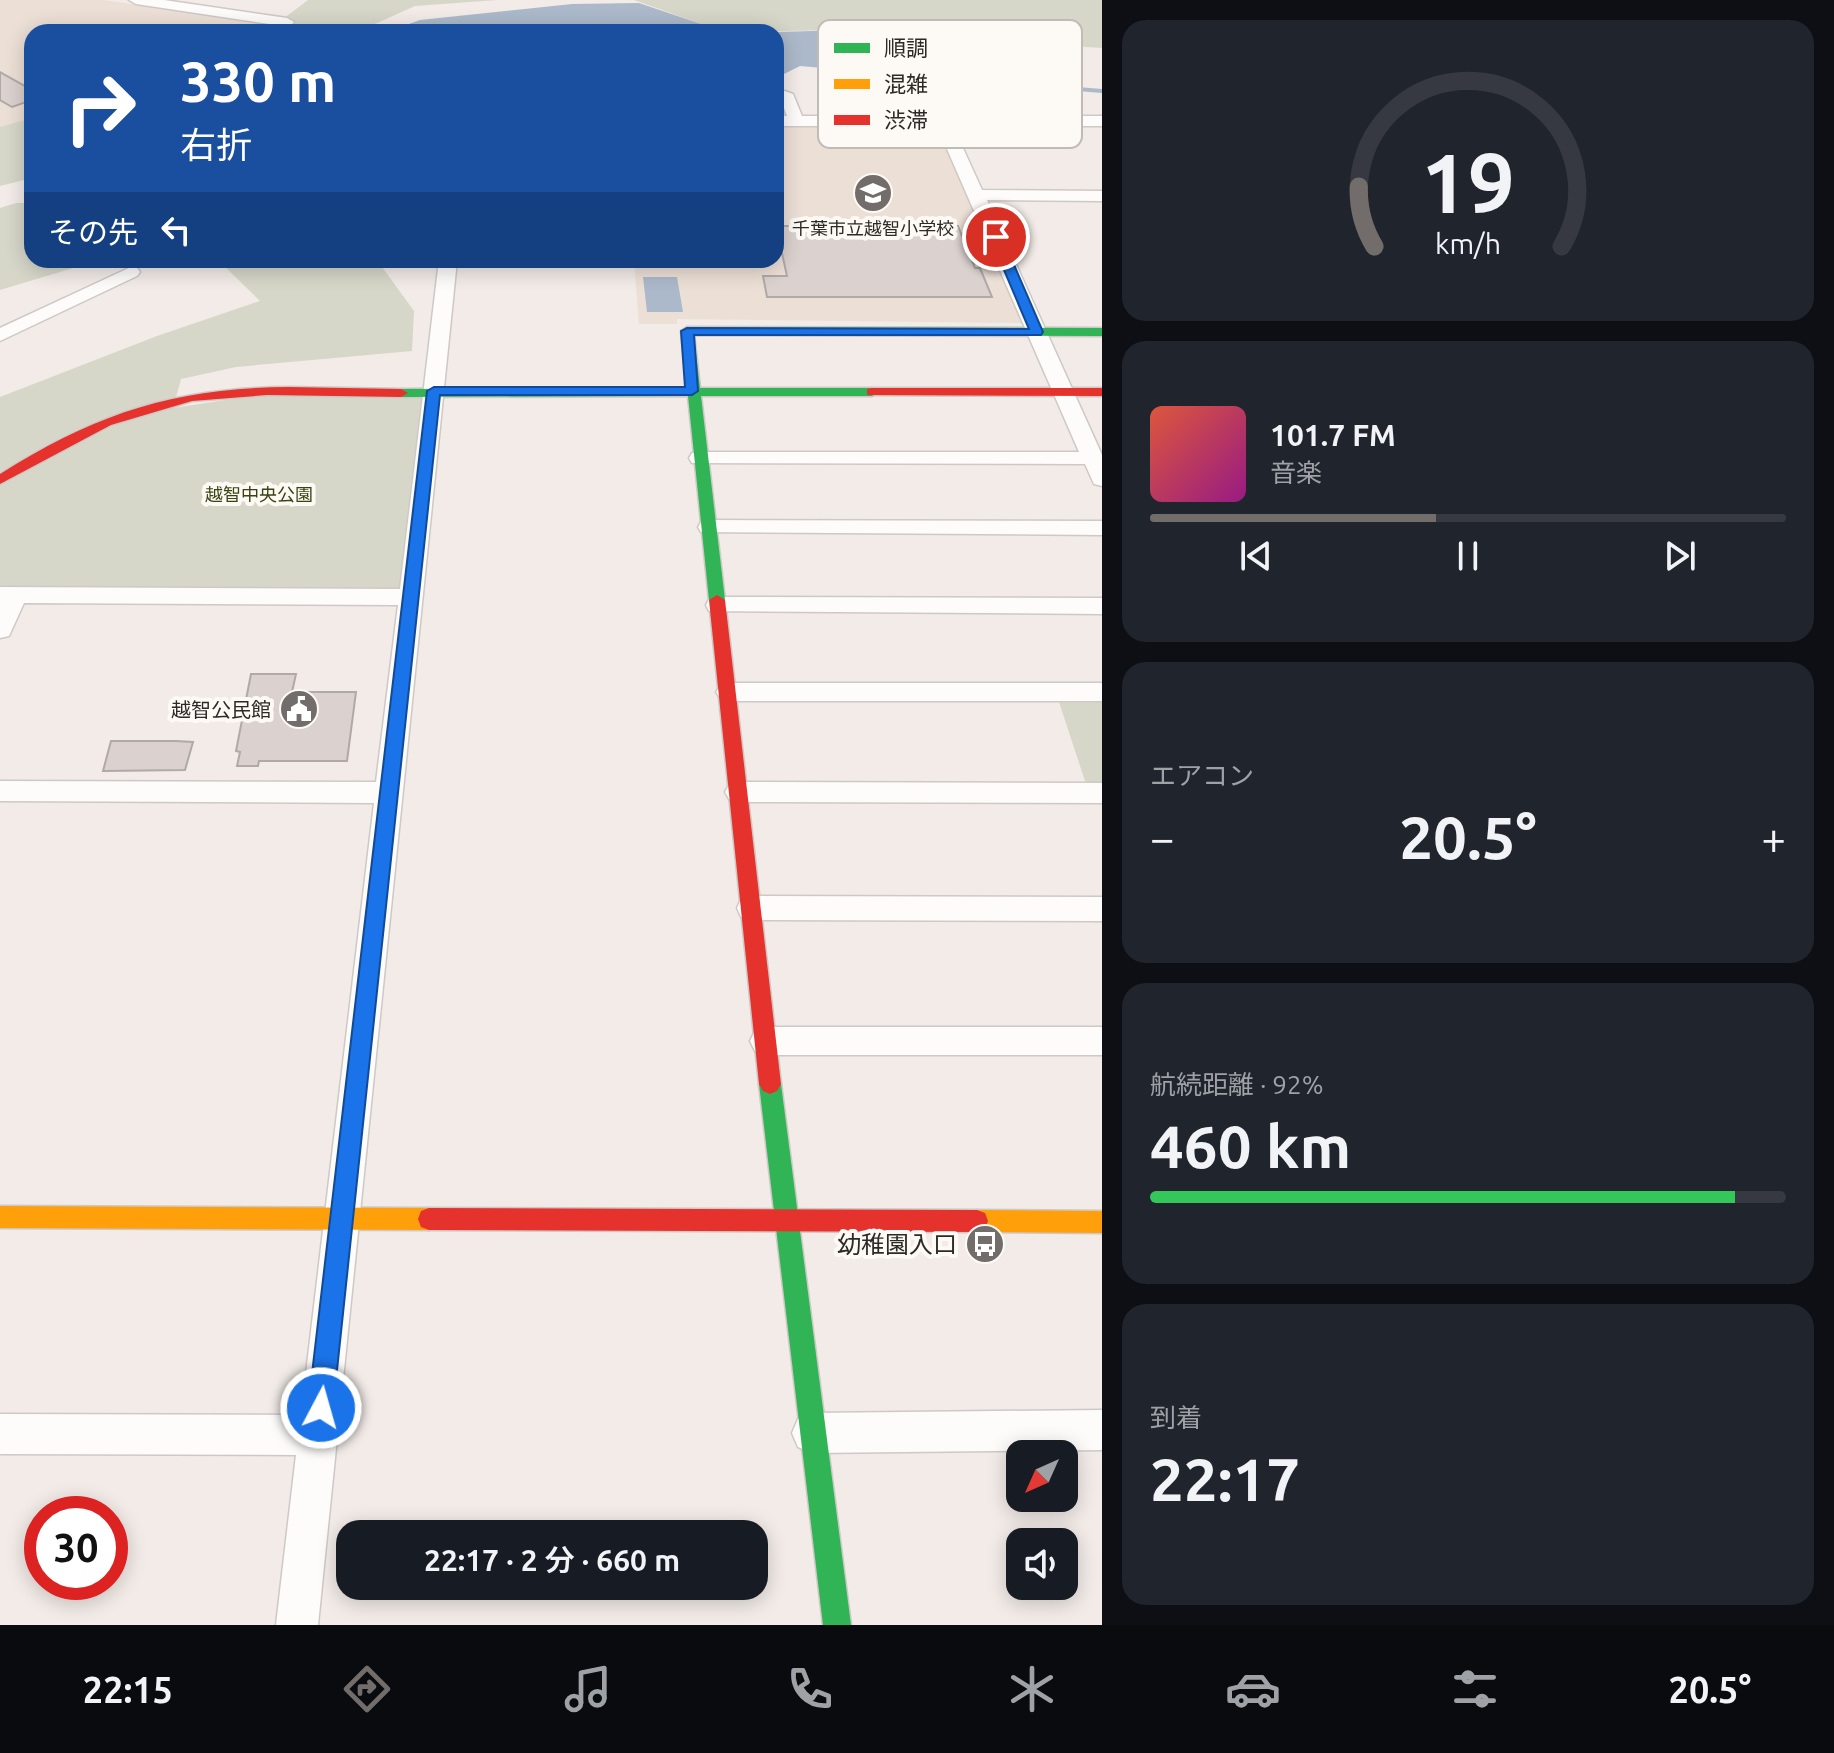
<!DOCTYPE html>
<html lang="ja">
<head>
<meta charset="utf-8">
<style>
  :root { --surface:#171b24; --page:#20242c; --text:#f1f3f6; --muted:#9ea1a6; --line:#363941; --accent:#726d6a }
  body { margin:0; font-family:Ubuntu,"Noto Sans JP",sans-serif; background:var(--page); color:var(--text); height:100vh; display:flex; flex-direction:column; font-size:30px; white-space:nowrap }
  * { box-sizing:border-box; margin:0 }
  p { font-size:26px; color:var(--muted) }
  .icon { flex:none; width:44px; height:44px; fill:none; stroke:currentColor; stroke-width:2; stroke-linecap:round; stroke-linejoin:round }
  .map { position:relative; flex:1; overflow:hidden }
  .sheet { display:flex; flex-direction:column; gap:20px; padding:20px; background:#0d0f14; width:732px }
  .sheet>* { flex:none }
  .top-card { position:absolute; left:24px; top:24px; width:760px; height:244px; border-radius:24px; box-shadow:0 4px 20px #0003; background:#1a4fa0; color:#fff; overflow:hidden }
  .needle { width:52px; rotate:225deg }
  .fabs { position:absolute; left:1006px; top:1440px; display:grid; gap:16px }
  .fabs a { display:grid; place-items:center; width:72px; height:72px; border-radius:16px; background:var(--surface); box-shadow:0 4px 20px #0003; font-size:40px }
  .speed { position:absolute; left:24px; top:1496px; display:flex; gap:16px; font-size:40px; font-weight:700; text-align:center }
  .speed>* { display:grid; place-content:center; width:104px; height:104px; border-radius:50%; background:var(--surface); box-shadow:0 4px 20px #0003; line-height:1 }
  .speed .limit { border:12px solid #d22; background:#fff; color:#111 }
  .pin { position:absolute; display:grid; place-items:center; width:68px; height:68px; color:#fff; margin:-34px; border:4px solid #fff; border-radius:50%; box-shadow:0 2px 8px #0007 }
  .me { position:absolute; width:88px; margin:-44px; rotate:6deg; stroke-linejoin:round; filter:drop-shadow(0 0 6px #0008) }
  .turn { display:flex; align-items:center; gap:28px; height:168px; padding:0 24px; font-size:36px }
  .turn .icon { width:104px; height:104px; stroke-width:2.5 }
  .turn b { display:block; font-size:56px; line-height:68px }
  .then { display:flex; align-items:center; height:76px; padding:0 24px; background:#0003; gap:16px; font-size:30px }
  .big { font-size:60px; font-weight:600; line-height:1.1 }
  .sheet .widget { flex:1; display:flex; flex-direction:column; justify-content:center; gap:12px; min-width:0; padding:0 28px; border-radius:24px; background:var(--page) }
  .sheet .dial { align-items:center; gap:0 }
  .dial svg { height:208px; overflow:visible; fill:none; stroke:var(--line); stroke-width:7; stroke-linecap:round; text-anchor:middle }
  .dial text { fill:var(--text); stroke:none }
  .song { display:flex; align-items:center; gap:24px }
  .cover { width:96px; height:96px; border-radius:12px; background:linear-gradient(135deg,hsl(10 70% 55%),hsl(310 70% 35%)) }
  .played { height:8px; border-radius:4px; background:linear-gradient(90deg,var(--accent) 45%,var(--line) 45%) }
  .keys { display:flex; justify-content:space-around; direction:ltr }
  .heat { display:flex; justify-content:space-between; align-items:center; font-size:44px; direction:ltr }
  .charge { height:12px; border-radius:6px; background:linear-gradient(90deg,#34c759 92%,var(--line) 0) }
  .trip { position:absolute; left:336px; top:1520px; width:432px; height:80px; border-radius:24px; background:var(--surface); box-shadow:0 4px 20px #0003; font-weight:600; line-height:80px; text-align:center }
  .tabs { display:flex; height:128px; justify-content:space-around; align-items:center; background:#090b0e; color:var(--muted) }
  .tabs .icon { width:56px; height:56px }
  .tabs .on { color:var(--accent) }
  .tabs b { font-size:36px; color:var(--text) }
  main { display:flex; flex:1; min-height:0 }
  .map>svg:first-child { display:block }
</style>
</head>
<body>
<main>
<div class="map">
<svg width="1102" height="1625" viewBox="0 0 1102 1625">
  <rect width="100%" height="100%" fill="#f2ebe7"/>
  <g fill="#ecdfd6">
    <polygon points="0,0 103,0 276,24 268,32 32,32 32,134 0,139"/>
    <polygon points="776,123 942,126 1025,323 677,319 677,324 639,324 634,260 776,260"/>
  </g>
  <g fill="#d6d7c9">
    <polygon points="308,0 497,0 415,6 357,32 266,32"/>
    <polygon points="634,0 1102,0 1102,48 1009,42 957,24 886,29 738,32 707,26"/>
    <polygon points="32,118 32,178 0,186 0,127"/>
    <polygon points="16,203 32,203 32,260 100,260 0,290 0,208"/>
    <polygon points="181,260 377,260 414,311 412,351 236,367 181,379 173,408 252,396 427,396 399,593 0,590 0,397 157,336 260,301 220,262"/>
    <polygon points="1058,699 1102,700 1102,785 1086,784"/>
  </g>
  <g fill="#acb9ca">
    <polygon points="639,3 707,26 738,32 399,32 406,25 420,20 572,4"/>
    <polygon points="886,29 881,73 800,66 776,78 776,32"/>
    <polygon points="643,277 677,277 683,312 647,312"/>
  </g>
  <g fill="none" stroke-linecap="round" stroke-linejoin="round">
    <polyline stroke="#acb9ca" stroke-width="4" points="844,62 844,70 1102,91"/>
  </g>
  <g fill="#dbd1ce" stroke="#afaaa8" stroke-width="2">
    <polygon points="0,72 32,90 32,100 12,107 0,100"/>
    <polygon points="776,226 958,226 975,268 980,268 992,297 767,297 763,276 787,276"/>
    <polygon points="251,674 296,674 292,692 356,692 347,761 259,761 258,766 237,766 240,752 236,751"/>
    <polygon points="111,741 176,741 193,742 185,770 103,771"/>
  </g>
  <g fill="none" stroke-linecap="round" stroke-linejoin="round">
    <g stroke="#cec9c6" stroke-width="3">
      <g id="street">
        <polygon points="129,0 164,0 287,18 294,22 284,32 269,32 276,25 136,4"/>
        <polygon points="776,88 793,94 802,116 1102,116 1102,126 953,126 982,190 1102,191 1102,201 987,200 1102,455 1102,486 1094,484 1085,464 692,463 689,458 692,453 700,452 1079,452 937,126 776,126 776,116 787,116 781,100 776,98"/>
        <polygon points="439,260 457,260 318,1625 276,1625 296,1455 0,1454 0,1414 301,1415 374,803 0,801 0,781 376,782 398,605 24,603 9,636 0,638 0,587 400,589"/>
        <polygon points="131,267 137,268 140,272 137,276 0,341 0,328"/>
        <polygon points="709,520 1102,521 1102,535 701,532 698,527 701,522"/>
        <polygon points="718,597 1102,598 1102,614 709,611 706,605 709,599"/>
        <polygon points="729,683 1102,683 1102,701 729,701 720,698 716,692 720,686"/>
        <polygon points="739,782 1102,783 1102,803 739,802 729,799 725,792 729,785"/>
        <polygon points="752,896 1102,897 1102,921 752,920 741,917 737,908 741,899"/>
        <polygon points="766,1027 1102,1027 1102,1055 766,1055 755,1051 750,1041 755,1031"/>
        <polygon points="1102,1410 1102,1450 812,1453 798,1447 792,1433 798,1419 812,1413"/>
      </g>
    </g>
    <g stroke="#cec9c6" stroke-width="3">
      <g id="fast">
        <polygon points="687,327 1102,328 1102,336 694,335 700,388 872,388 879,392 872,396 701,396 725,600 717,605 709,600 688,396 401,397 394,393 401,389 687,388 681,331"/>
        <polygon points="770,1074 777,1077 781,1084 851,1625 823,1625 759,1084 763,1077"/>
      </g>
    </g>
    <g stroke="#cec9c6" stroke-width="3">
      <g id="slow">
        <polygon points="0,1206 429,1208 437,1211 440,1219 437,1227 429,1230 0,1228"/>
        <polygon points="977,1210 1102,1211 1102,1233 977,1232 969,1229 966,1221 969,1213"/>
      </g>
    </g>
    <g stroke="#cec9c6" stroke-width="3">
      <g id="jam">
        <path d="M289,387L401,389L408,393L401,397L267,395L192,401L111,425L0,484V474C97,413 174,388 289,387Z"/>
        <polygon points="872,388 1102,388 1102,396 867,395 867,389"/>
        <polygon points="717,595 725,600 781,1084 777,1091 770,1094 763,1091 759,1084 709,600"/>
        <polygon points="429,1208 977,1210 985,1213 988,1221 985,1229 977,1232 429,1230 421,1227 418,1219 421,1211"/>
      </g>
    </g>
    <use href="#street" fill="#fdfcfb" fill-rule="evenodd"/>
    <use href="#fast" fill="#30b455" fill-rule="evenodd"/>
    <use href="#slow" fill="#ff9f0a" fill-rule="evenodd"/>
    <use href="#jam" fill="#e5322d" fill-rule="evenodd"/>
  </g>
  <polygon fill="#1a73e8" stroke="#114b97" stroke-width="2" points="996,233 1002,237 1043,332 1041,335 694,335 698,391 692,395 440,395 333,1408 330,1417 321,1420 312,1417 308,1408 427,391 434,387 685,387 681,331 687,328 1029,329 990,237"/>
  <defs>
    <g id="school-disc" transform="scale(2)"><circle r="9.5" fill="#726d6a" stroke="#fdf9f5"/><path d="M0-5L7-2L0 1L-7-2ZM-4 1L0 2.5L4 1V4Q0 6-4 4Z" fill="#fff"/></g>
    <g id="civic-disc" transform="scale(2)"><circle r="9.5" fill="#726d6a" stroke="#fdf9f5"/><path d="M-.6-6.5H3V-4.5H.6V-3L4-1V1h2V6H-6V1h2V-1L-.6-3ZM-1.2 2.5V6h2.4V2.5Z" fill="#fff"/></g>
    <g id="bus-disc" transform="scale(2)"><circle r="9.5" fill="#726d6a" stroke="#fdf9f5"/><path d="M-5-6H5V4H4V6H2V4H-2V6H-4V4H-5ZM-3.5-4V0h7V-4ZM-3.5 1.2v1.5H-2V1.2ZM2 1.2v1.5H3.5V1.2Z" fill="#fff"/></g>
  </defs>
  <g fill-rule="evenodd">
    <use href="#school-disc" x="873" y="193"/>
    <use href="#civic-disc" x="299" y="709"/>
    <use href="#bus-disc" x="985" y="1244"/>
  </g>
  <g text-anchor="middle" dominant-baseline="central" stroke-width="8" stroke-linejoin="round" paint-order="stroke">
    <g font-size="18" fill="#2d2926" stroke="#fdf9f5">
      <text x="873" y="228">千葉市立越智小学校</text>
    </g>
    <g font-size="18" fill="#394511" stroke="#fdf9f5">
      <text x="259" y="494">越智中央公園</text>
    </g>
    <g font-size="20" fill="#2d2926" stroke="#fdf9f5" text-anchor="end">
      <text x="271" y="709">越智公民館</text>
    </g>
    <g font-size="24" fill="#2d2926" stroke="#fdf9f5" text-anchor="end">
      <text x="957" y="1244">幼稚園入口</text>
    </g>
  </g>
  <rect x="818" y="20" width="264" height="128" rx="12" fill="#fdf9f5" stroke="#bfbbb7" stroke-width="2"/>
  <rect x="834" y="43" width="36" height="10" fill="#30b455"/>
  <rect x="834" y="79" width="36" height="10" fill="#ff9f0a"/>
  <rect x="834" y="115" width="36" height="10" fill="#e5322d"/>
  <g font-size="22" fill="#2d2926">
    <text x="884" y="56">順調</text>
    <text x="884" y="92">混雑</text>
    <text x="884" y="128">渋滞</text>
  </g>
</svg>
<div class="fabs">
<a><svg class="needle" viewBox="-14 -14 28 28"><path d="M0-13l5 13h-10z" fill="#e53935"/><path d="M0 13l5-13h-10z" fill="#9ea1a6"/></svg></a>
<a><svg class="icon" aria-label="sound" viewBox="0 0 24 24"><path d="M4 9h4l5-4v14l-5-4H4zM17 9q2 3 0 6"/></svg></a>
</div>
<div class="speed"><div class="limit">30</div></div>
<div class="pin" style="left:996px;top:237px;background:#d93025"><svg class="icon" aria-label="arrive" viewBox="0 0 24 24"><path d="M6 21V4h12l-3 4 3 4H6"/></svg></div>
<svg class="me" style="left:321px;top:1408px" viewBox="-20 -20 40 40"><circle r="17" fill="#1a73e8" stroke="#fff" stroke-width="3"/><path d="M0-11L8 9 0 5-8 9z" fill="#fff"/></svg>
<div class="trip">22:17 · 2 分 · 660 m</div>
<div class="top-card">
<div class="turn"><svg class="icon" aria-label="right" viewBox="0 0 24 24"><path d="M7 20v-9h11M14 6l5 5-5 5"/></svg><div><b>330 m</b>右折</div></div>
<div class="then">その先<svg class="icon" aria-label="left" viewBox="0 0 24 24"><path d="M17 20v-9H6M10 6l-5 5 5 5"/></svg></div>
</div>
</div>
<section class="sheet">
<div class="widget dial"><svg viewBox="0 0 100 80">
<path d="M14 69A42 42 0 1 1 86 69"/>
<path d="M14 69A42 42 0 0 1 8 46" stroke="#726d6a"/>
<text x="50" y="56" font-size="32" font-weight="700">19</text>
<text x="50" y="72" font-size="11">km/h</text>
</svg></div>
<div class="widget">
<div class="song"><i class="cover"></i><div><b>101.7 FM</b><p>音楽</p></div></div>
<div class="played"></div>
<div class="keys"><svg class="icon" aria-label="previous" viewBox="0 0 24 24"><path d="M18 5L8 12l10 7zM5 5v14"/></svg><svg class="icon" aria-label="pause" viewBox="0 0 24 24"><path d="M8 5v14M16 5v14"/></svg><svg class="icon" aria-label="next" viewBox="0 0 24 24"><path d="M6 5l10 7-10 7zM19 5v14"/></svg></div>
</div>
<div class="widget"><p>エアコン</p>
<div class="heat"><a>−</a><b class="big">20.5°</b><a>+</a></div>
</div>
<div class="widget"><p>航続距離 · 92%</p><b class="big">460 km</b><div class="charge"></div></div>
<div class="widget"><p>到着</p><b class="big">22:17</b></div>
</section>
</main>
<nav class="tabs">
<b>22:15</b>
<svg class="icon on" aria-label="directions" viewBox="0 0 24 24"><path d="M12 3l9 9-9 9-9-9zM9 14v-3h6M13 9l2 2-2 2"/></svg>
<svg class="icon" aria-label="music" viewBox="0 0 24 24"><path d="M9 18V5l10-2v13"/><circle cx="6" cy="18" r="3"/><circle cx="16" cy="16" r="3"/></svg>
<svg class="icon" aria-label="phone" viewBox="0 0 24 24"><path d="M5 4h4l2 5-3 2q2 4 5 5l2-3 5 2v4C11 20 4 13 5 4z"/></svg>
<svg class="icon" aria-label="climate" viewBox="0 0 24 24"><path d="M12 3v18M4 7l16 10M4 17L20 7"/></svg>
<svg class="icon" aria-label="car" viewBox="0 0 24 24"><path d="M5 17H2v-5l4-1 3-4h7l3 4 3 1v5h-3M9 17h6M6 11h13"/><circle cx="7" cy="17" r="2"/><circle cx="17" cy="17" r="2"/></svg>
<svg class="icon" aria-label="filters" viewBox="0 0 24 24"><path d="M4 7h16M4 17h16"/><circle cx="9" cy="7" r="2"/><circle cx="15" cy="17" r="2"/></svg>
<b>20.5°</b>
</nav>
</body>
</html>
